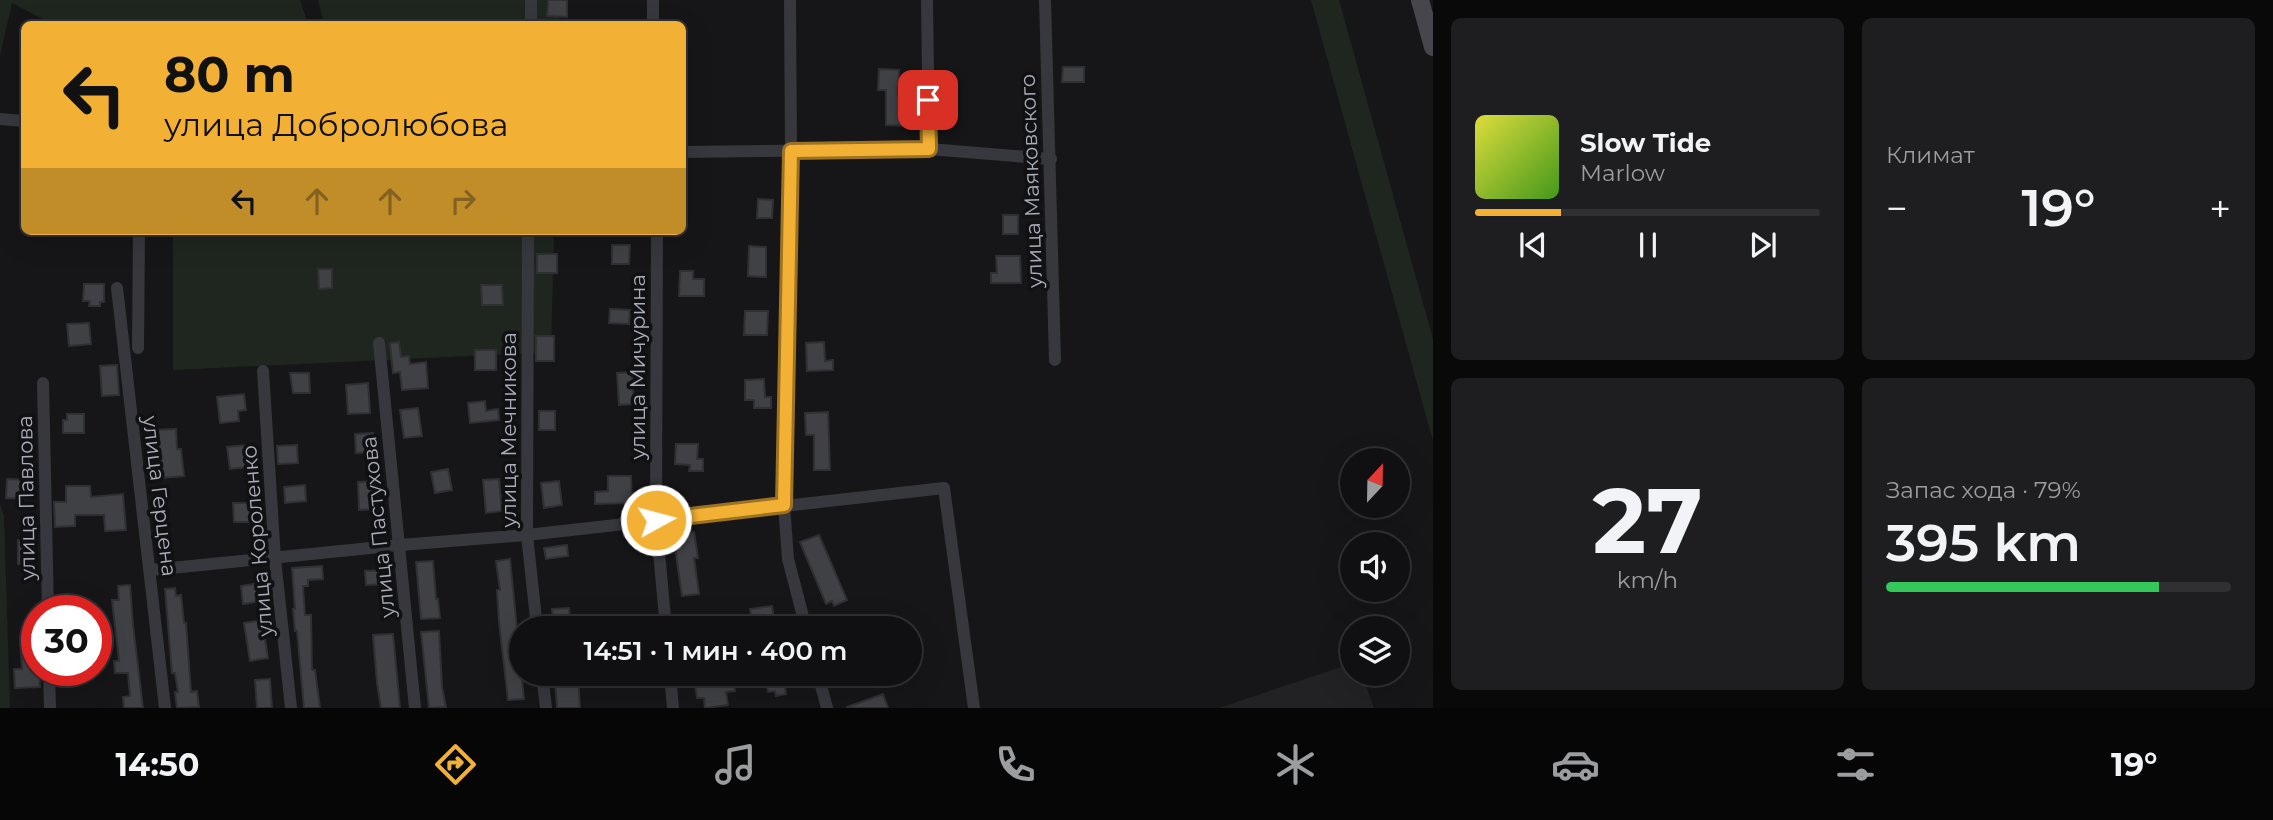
<!DOCTYPE html>
<html lang="ru">
<head>
<meta charset="utf-8">
<style>
  :root { --surface:#101012; --page:#1e1e20; --text:#f1f3f6; --muted:#9c9d9f; --line:#303032; --accent:#f2b134 }
  body { margin:0; font-family:Montserrat,sans-serif; background:var(--page); color:var(--text); height:100vh; display:flex; flex-direction:column; font-size:26px; white-space:nowrap }
  * { box-sizing:border-box; margin:0 }
  p { font-size:23px; color:var(--muted) }
  .icon { flex:none; width:38px; height:38px; fill:none; stroke:currentColor; stroke-width:2; stroke-linecap:round; stroke-linejoin:round }
  .map { position:relative; flex:1; overflow:hidden }
  .sheet { display:flex; flex-direction:column; gap:18px; padding:18px; background:#09090a; width:840px }
  .sheet>* { flex:none }
  .guide { position:absolute; left:21px; top:21px; width:665px; height:214px; border-radius:10px; box-shadow:0 7px 28px #0002,0 0 0 2px var(--line); background:#f2b134; color:#111; overflow:hidden }
  .needle { width:46px; rotate:22deg }
  .buttons { position:absolute; left:1340px; top:448px; display:grid; gap:14px }
  .buttons a { display:grid; place-items:center; width:70px; height:70px; border-radius:50%; background:var(--surface); box-shadow:0 7px 28px #0002,0 0 0 2px var(--line); font-size:35px }
  .speed { position:absolute; left:21px; top:595px; display:flex; gap:14px; font-size:35px; font-weight:700; text-align:center }
  .speed>* { display:grid; place-content:center; width:91px; height:91px; border-radius:50%; background:var(--surface); box-shadow:0 7px 28px #0002,0 0 0 2px var(--line); line-height:1 }
  .speed .limit { border:10px solid #d22; background:#fff; color:#111 }
  .pin { position:absolute; display:grid; place-items:center; width:60px; height:60px; color:#fff; margin:-30px; border-radius:14px; box-shadow:0 4px 10px #0006 }
  .me { position:absolute; width:77px; margin:-38px; rotate:83deg; stroke-linejoin:round; filter:drop-shadow(0 0 5px #0008) }
  .turn { display:flex; align-items:center; gap:24px; height:147px; padding:0 28px; font-size:32px }
  .turn .icon { width:91px; height:91px; stroke-width:2.5 }
  .turn b { display:block; font-size:49px; line-height:60px }
  .lanes { display:flex; align-items:center; height:66px; padding:0 28px; background:#0003; justify-content:center; gap:35px; direction:ltr }
  .lanes .off { opacity:.35 }
  .big { font-size:52px; font-weight:600; line-height:1.1 }
  .sheet .tile { flex:1; display:flex; flex-direction:column; justify-content:center; gap:10px; min-width:0; padding:0 24px; border-radius:10px; background:var(--page) }
  .sheet .dial { align-items:center; gap:0 }
  .dial b { font-size:91px; line-height:1 }
  .song { display:flex; align-items:center; gap:21px }
  .cover { width:84px; height:84px; border-radius:10px; background:linear-gradient(135deg,hsl(60 70% 55%),hsl(100 70% 35%)) }
  .played { height:7px; border-radius:4px; background:linear-gradient(90deg,var(--accent) 25%,var(--line) 25%) }
  .keys { display:flex; justify-content:space-around; direction:ltr }
  .heat { display:flex; justify-content:space-between; align-items:center; font-size:38px; direction:ltr }
  .charge { height:10px; border-radius:5px; background:linear-gradient(90deg,#34c759 79%,var(--line) 0) }
  .sheet .tiles { flex:1; display:grid; gap:18px; grid-template-columns:repeat(2,1fr) }
  .trip { position:absolute; left:509px; top:616px; width:413px; height:70px; border-radius:35px; background:var(--surface); box-shadow:0 7px 28px #0002,0 0 0 2px var(--line); font-weight:600; line-height:70px; text-align:center }
  .dock { display:flex; height:112px; justify-content:space-around; align-items:center; background:#060607; color:var(--muted) }
  .dock .icon { width:49px; height:49px }
  .dock .current { color:var(--accent) }
  .dock b { font-size:32px; color:var(--text) }
  main { display:flex; flex:1; min-height:0 }
  .map>svg:first-child { display:block }
</style>
</head>
<body>
<main>
<div class="map">
<svg width="1433" height="708" viewBox="0 0 1433 708">
  <rect width="100%" height="100%" fill="#161618"/>
  <polygon fill="#222225" points="1353,663 1353,674 1362,674 1374,708 1219,708"/>
  <g fill="#1e261f">
    <polygon points="0,0 300,0 308,24 52,24 12,3 0,56"/>
    <polygon points="318,0 560,0 559,24 324,24"/>
    <polygon points="1311,0 1339,0 1433,339 1433,441"/>
    <polygon points="173,231 554,231 551,352 173,370"/>
    <polygon points="0,504 4,516 10,708 0,708"/>
  </g>
  <g fill="#404145" stroke="#303034" stroke-width="2">
    <polygon points="548,0 567,0 567,17 547,16"/>
    <polygon points="1063,67 1084,67 1084,82 1062,82"/>
    <polygon points="879,69 899,70 898,95 906,95 905,126 886,125 886,90 878,90"/>
    <polygon points="758,199 773,200 772,218 757,218"/>
    <rect x="1003" y="215" width="15" height="19"/>
    <polygon points="612,245 630,245 629,264 612,264"/>
    <polygon points="749,246 766,247 766,277 748,276"/>
    <rect x="537" y="254" width="20" height="19"/>
    <polygon points="996,256 1020,256 1021,283 991,283 991,273 997,273"/>
    <polygon points="318,269 332,269 332,288 319,289"/>
    <polygon points="680,271 693,271 693,279 704,279 704,296 679,296"/>
    <polygon points="84,284 104,284 104,302 100,302 100,306 89,306 90,301 83,301"/>
    <polygon points="481,285 502,285 503,305 482,305"/>
    <polygon points="610,309 630,310 629,324 609,323"/>
    <polygon points="745,311 768,311 767,335 744,335"/>
    <polygon points="89,323 91,344 69,346 67,324"/>
    <rect x="536" y="336" width="18" height="25"/>
    <polygon points="399,342 401,357 409,356 410,364 426,362 428,388 402,390 400,372 393,373 390,343"/>
    <polygon points="824,342 825,361 833,360 833,370 807,371 806,343"/>
    <rect x="475" y="350" width="21" height="20"/>
    <polygon points="117,365 119,395 102,396 100,366"/>
    <polygon points="632,372 634,404 619,405 617,373"/>
    <polygon points="290,373 309,373 310,393 293,393"/>
    <polygon points="764,379 765,397 771,397 771,408 754,408 754,400 745,400 745,380"/>
    <polygon points="368,383 370,413 348,414 346,385"/>
    <polygon points="244,394 246,410 238,411 239,421 220,423 217,397"/>
    <polygon points="485,401 486,411 498,409 499,420 470,423 468,403"/>
    <polygon points="418,408 422,436 404,438 400,410"/>
    <rect x="539" y="411" width="16" height="19"/>
    <polygon points="828,412 830,470 814,470 814,435 806,435 805,413"/>
    <polygon points="67,414 84,414 84,433 63,433 63,420 67,420"/>
    <polygon points="176,429 177,449 181,449 184,476 162,478 160,458 158,459 156,430"/>
    <polygon points="373,433 374,452 356,453 355,434"/>
    <polygon points="676,444 698,444 697,459 703,459 703,471 689,471 690,465 675,464"/>
    <polygon points="246,445 249,467 230,469 227,447"/>
    <polygon points="297,445 298,463 278,464 277,446"/>
    <polygon points="448,469 452,490 435,493 431,472"/>
    <polygon points="608,476 631,476 632,503 595,504 595,492 608,491"/>
    <polygon points="7,479 27,480 27,499 6,498"/>
    <polygon points="499,479 502,511 486,513 483,480"/>
    <polygon points="378,481 379,509 359,510 358,482"/>
    <polygon points="559,481 562,505 544,508 541,483"/>
    <polygon points="305,485 306,501 285,503 284,487"/>
    <polygon points="66,486 90,486 91,497 123,494 126,530 105,531 104,515 75,515 75,526 55,527 54,502 66,502"/>
    <polygon points="233,503 252,503 253,514 250,516 250,522 234,522"/>
    <polygon points="694,532 698,558 694,558 699,594 682,596 673,534"/>
    <polygon points="819,535 847,600 834,606 832,601 826,604 800,542"/>
    <polygon points="18,540 33,541 33,564 18,564"/>
    <polygon points="567,545 568,556 546,559 544,548"/>
    <polygon points="510,559 524,699 508,700 499,622 497,590 500,590 496,561"/>
    <polygon points="433,561 436,599 438,599 440,618 421,619 416,562"/>
    <polygon points="322,566 323,579 308,580 308,586 303,586 305,615 311,615 312,670 315,670 320,708 304,708 297,631 295,631 293,609 295,609 292,568"/>
    <polygon points="387,570 388,584 366,585 365,571"/>
    <polygon points="260,583 262,601 243,604 241,586"/>
    <polygon points="130,585 133,625 143,708 124,708 123,697 130,696 128,673 115,673 114,661 119,661 112,600 119,600 118,586"/>
    <polygon points="175,588 176,596 181,595 184,623 186,623 191,692 197,691 199,707 177,708 175,692 178,692 175,673 172,673 165,589"/>
    <polygon points="772,606 775,625 767,626 768,628 753,628 750,609"/>
    <polygon points="569,608 571,628 554,628 552,609"/>
    <polygon points="262,620 268,658 250,661 244,623"/>
    <polygon points="439,631 442,687 446,707 429,708 421,632"/>
    <polygon points="390,634 393,634 400,708 381,708 377,683 373,635"/>
    <polygon points="37,637 37,670 39,670 40,687 15,688 14,669 22,669 20,638"/>
    <polygon points="783,674 786,694 776,696 775,691 768,692 765,677"/>
    <polygon points="578,677 580,708 557,708 555,680"/>
    <polygon points="270,679 272,708 257,708 255,680"/>
    <polygon points="733,680 735,691 726,692 728,705 705,708 704,698 697,698 695,685"/>
    <polygon points="883,694 888,708 847,708 847,707"/>
  </g>
  <g fill="none" stroke-linecap="round" stroke-linejoin="round">
    <g stroke="#37383d" stroke-width="12">
      <polyline points="653,0 653,24"/>
      <polyline points="790,0 791,151 784,505 788,559 806,628"/>
      <polyline points="927,0 929,149"/>
      <polyline points="1045,0 1055,360"/>
      <polyline points="531,24 531,0"/>
      <polyline points="0,119 24,121"/>
      <polyline points="682,152 929,149 1051,159"/>
      <polyline points="528,231 527,535 537,628"/>
      <polyline points="657,231 656,520 666,628"/>
      <polyline points="117,288 165,708"/>
      <polyline points="379,343 415,708"/>
      <polyline points="138,348 139,231"/>
      <polyline points="263,371 275,559 291,708"/>
      <polyline points="43,383 48,611"/>
      <polyline points="151,570 400,545 527,535 944,488 974,708"/>
      <polyline points="49,670 50,708"/>
      <polyline points="542,674 546,708"/>
      <polyline points="670,674 673,708"/>
      <polyline points="818,674 827,708"/>
    </g>
    <polyline stroke="#45474d" stroke-width="18" points="1420,0 1433,47"/>
  </g>
  <g fill="none" stroke-linecap="round" stroke-linejoin="round">
    <g stroke="#9d7322" stroke-width="18">
      <polyline id="route" points="656,520 784,505 791,151 929,149 928,100"/>
    </g>
    <use href="#route" stroke="#f2b134" stroke-width="12"/>
  </g>
  <g text-anchor="middle" dominant-baseline="central" stroke-width="7" stroke-linejoin="round" paint-order="stroke">
    <g font-size="21" fill="#a8adb8" stroke="#111113">
      <text transform="translate(1031 181) rotate(-92)">улица Маяковского</text>
      <text transform="translate(637 367) rotate(-90)">улица Мичурина</text>
      <text transform="translate(508 430) rotate(-90)">улица Мечникова</text>
      <text transform="translate(160 496) rotate(83)">улица Герцена</text>
      <text transform="translate(26 498) rotate(-91)">улица Павлова</text>
      <text transform="translate(378 527) rotate(-96)">улица Пастухова</text>
      <text transform="translate(257 541) rotate(-95)">улица Короленко</text>
    </g>
  </g>
</svg>
<div class="buttons">
<a><svg class="needle" viewBox="-14 -14 28 28"><path d="M0-13l5 13h-10z" fill="#e53935"/><path d="M0 13l5-13h-10z" fill="#9c9d9f"/></svg></a>
<a><svg class="icon" aria-label="sound" viewBox="0 0 24 24"><path d="M4 9h4l5-4v14l-5-4H4zM17 9q2 3 0 6"/></svg></a>
<a><svg class="icon" aria-label="layers" viewBox="0 0 24 24"><path d="M12 4l9 5-9 5-9-5zM3 14l9 5 9-5"/></svg></a>
</div>
<div class="speed"><div class="limit">30</div></div>
<div class="pin" style="left:928px;top:100px;background:#d93025"><svg class="icon" aria-label="arrive" viewBox="0 0 24 24"><path d="M6 21V4h12l-3 4 3 4H6"/></svg></div>
<svg class="me" style="left:656px;top:520px" viewBox="-20 -20 40 40"><circle r="17" fill="#f2b134" stroke="#fff" stroke-width="3"/><path d="M0-11L8 9 0 5-8 9z" fill="#fff"/></svg>
<div class="trip">14:51 · 1 мин · 400 m</div>
<div class="guide">
<div class="turn"><svg class="icon" aria-label="left" viewBox="0 0 24 24"><path d="M17 20v-9H6M10 6l-5 5 5 5"/></svg><div><b>80 m</b>улица Добролюбова</div></div>
<div class="lanes"><svg class="icon" aria-label="left" viewBox="0 0 24 24"><path d="M17 20v-9H6M10 6l-5 5 5 5"/></svg><svg class="icon off" aria-label="ahead" viewBox="0 0 24 24"><path d="M12 20V5M6 11l6-6 6 6"/></svg><svg class="icon off" aria-label="ahead" viewBox="0 0 24 24"><path d="M12 20V5M6 11l6-6 6 6"/></svg><svg class="icon off" aria-label="right" viewBox="0 0 24 24"><path d="M7 20v-9h11M14 6l5 5-5 5"/></svg></div>
</div>
</div>
<section class="sheet">
<div class="tiles">
<div class="tile">
<div class="song"><i class="cover"></i><div><b>Slow Tide</b><p>Marlow</p></div></div>
<div class="played"></div>
<div class="keys"><svg class="icon" aria-label="previous" viewBox="0 0 24 24"><path d="M18 5L8 12l10 7zM5 5v14"/></svg><svg class="icon" aria-label="pause" viewBox="0 0 24 24"><path d="M8 5v14M16 5v14"/></svg><svg class="icon" aria-label="next" viewBox="0 0 24 24"><path d="M6 5l10 7-10 7zM19 5v14"/></svg></div>
</div>
<div class="tile"><p>Климат</p>
<div class="heat"><a>−</a><b class="big">19°</b><a>+</a></div>
</div>
<div class="tile dial"><b>27</b><p>km/h</p></div>
<div class="tile"><p>Запас хода · 79%</p><b class="big">395 km</b><div class="charge"></div></div>
</div>
</section>
</main>
<nav class="dock">
<b>14:50</b>
<svg class="icon current" aria-label="directions" viewBox="0 0 24 24"><path d="M12 3l9 9-9 9-9-9zM9 14v-3h6M13 9l2 2-2 2"/></svg>
<svg class="icon" aria-label="music" viewBox="0 0 24 24"><path d="M9 18V5l10-2v13"/><circle cx="6" cy="18" r="3"/><circle cx="16" cy="16" r="3"/></svg>
<svg class="icon" aria-label="phone" viewBox="0 0 24 24"><path d="M5 4h4l2 5-3 2q2 4 5 5l2-3 5 2v4C11 20 4 13 5 4z"/></svg>
<svg class="icon" aria-label="climate" viewBox="0 0 24 24"><path d="M12 3v18M4 7l16 10M4 17L20 7"/></svg>
<svg class="icon" aria-label="car" viewBox="0 0 24 24"><path d="M5 17H2v-5l4-1 3-4h7l3 4 3 1v5h-3M9 17h6M6 11h13"/><circle cx="7" cy="17" r="2"/><circle cx="17" cy="17" r="2"/></svg>
<svg class="icon" aria-label="filters" viewBox="0 0 24 24"><path d="M4 7h16M4 17h16"/><circle cx="9" cy="7" r="2"/><circle cx="15" cy="17" r="2"/></svg>
<b>19°</b>
</nav>
</body>
</html>
